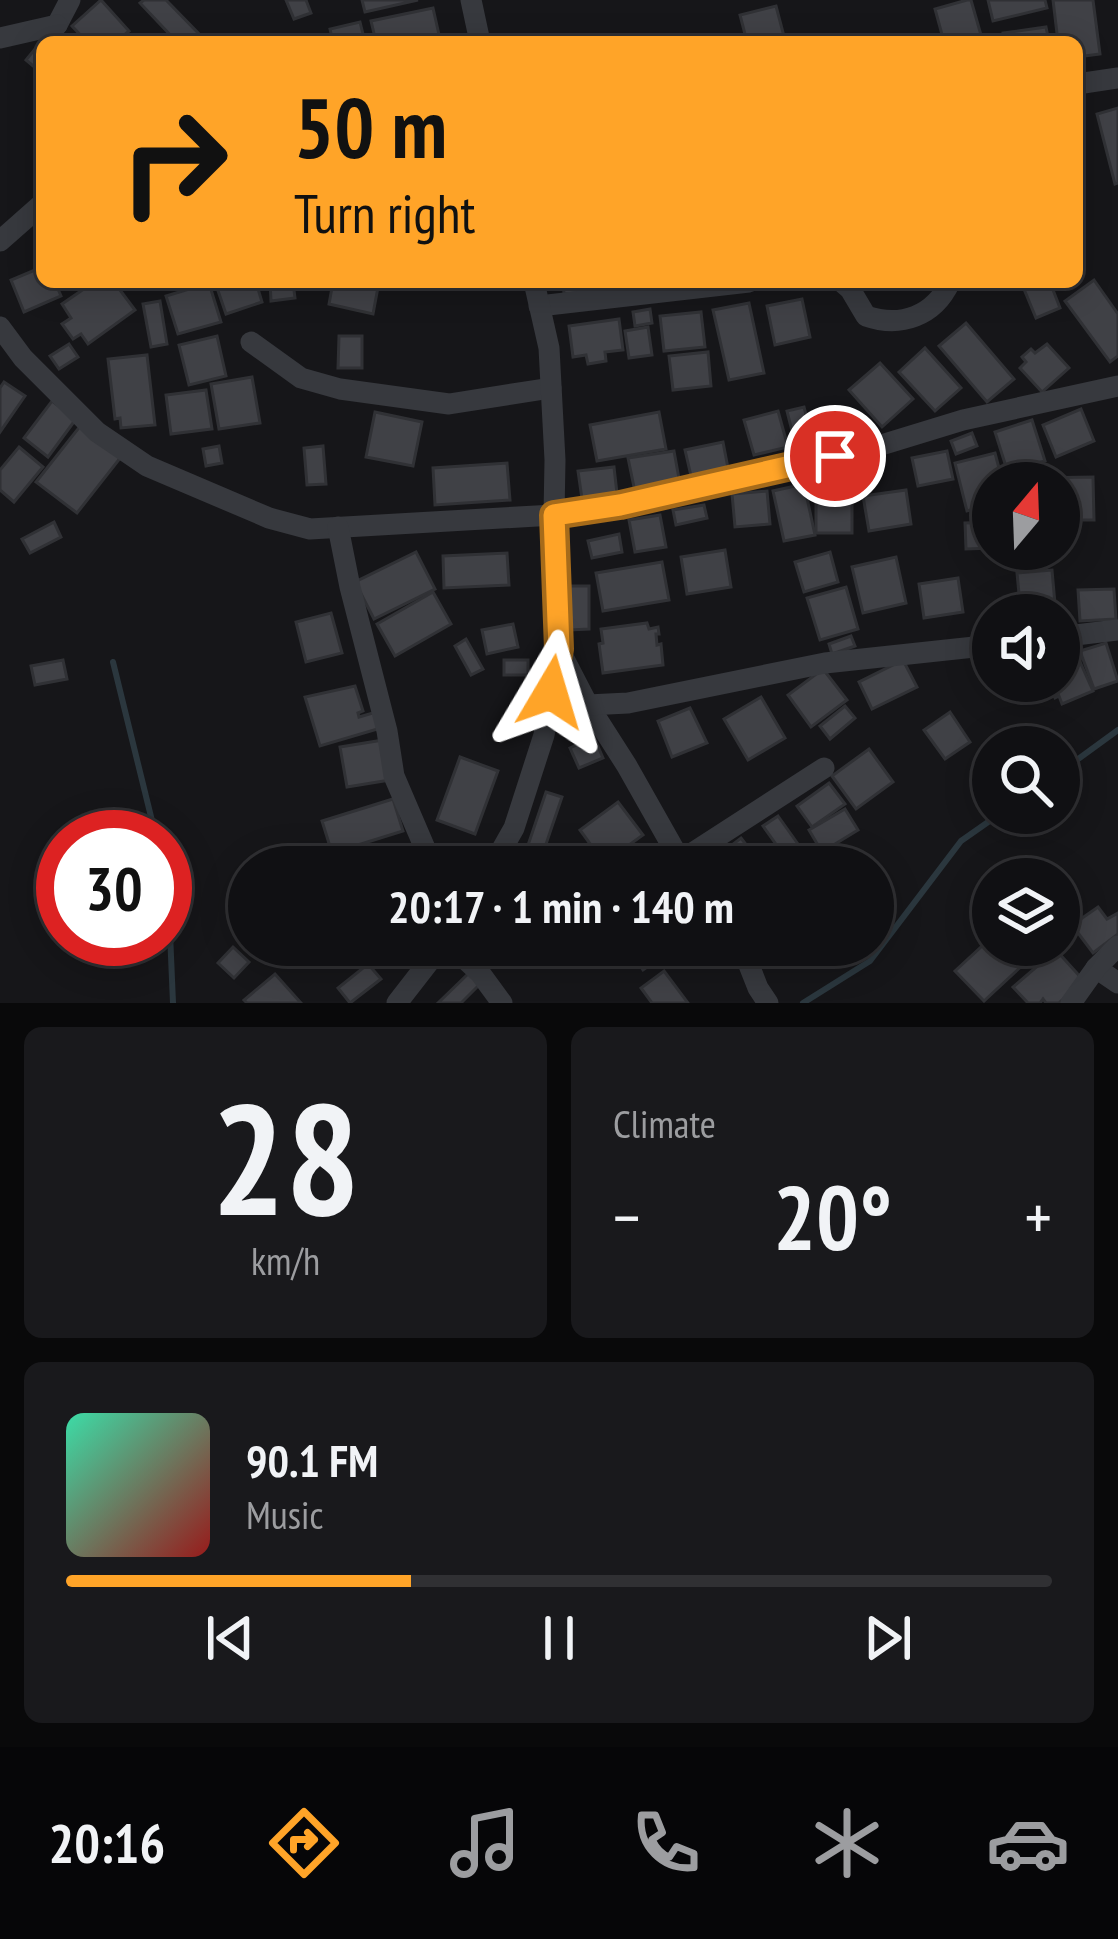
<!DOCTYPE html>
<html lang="en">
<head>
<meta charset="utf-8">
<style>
  :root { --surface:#101013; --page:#19191c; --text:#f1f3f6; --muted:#9c9da0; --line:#303033; --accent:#ffa428 }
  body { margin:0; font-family:"PT Sans Narrow",sans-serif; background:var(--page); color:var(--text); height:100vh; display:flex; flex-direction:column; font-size:45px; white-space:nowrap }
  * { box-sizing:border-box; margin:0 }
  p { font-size:39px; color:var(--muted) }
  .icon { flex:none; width:66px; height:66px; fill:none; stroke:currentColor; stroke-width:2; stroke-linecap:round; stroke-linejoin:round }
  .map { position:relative; height:1003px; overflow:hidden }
  .details { display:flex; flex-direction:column; gap:24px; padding:24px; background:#09090a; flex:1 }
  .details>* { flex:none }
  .hud { position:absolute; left:36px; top:36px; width:1047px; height:252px; border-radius:18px; box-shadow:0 6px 30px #0003,0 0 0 3px var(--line); background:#ffa428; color:#111; overflow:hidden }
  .needle { width:78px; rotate:19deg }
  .fabs { position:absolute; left:972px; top:462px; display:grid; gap:24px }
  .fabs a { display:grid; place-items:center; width:108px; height:108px; border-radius:50%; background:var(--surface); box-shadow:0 6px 30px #0003,0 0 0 3px var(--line); font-size:60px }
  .speed { position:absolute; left:36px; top:810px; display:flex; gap:24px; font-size:60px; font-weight:700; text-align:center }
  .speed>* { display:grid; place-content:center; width:156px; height:156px; border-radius:50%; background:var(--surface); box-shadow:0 6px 30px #0003,0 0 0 3px var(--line); line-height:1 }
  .speed .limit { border:18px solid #d22; background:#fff; color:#111 }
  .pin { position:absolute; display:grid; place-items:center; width:102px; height:102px; color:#fff; margin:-51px; border:6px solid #fff; border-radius:50%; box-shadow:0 3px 12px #0007 }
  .me { position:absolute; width:132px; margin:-66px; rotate:7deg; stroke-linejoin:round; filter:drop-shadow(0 0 9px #0008) }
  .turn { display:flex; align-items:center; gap:42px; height:252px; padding:0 60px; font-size:54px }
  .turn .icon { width:156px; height:156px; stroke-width:2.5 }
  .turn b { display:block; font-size:84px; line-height:102px }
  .big { font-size:90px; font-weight:700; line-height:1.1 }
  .details .tile { flex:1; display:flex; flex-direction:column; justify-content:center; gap:18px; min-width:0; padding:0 42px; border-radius:18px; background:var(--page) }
  .details .dial { align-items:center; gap:0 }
  .dial b { font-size:156px; line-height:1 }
  .song { display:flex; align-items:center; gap:36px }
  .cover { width:144px; height:144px; border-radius:18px; background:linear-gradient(135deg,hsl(160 70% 55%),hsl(0 70% 35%)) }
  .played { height:12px; border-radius:6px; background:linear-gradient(90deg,var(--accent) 35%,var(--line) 35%) }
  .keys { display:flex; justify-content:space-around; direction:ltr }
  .heat { display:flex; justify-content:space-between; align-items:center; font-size:66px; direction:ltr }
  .details .tiles { flex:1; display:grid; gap:24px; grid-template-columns:1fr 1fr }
  .tile:last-child { grid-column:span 2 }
  .trip { position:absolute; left:228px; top:846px; width:666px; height:120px; border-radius:60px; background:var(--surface); box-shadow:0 6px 30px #0003,0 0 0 3px var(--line); font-weight:700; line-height:120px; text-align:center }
  .menu { display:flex; height:192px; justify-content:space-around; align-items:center; background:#060608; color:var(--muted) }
  .menu .icon { width:84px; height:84px }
  .menu .active { color:var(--accent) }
  .menu b { font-size:54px; color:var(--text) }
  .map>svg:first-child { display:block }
</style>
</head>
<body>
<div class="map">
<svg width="1118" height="1003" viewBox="0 0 1118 1003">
  <rect width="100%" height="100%" fill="#161619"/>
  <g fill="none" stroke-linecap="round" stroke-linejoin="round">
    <g stroke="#2b373e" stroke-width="6">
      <polyline points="113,662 156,837"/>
      <polyline points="1059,773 1118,730"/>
      <polyline points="165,872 168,886 173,1003"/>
      <polyline points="803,1003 870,961 961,841 1001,813"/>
    </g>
  </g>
  <g fill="#404146" stroke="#303135" stroke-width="3">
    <polygon points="101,0 129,31 116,42 87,42 72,26"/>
    <polygon points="144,0 166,0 201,36 194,42 177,42 140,3"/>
    <polygon points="286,0 306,0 311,13 294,19"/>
    <polygon points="362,0 418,0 365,12"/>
    <polygon points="967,0 971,0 983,42 944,42 935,9"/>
    <polygon points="988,0 1045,0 1047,8 993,21"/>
    <polygon points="1053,0 1093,0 1100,54 1077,57 1077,42 1058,42"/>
    <polygon points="776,6 785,40 747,42 740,15"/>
    <polygon points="433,8 440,39 376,42 371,21"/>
    <polygon points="360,22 365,42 333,42 330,29"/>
    <polygon points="1046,27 1049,42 1004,42 1003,33"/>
    <polygon points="48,33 59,42 42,42 42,65 38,70 26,60"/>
    <polygon points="1118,108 1118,183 1115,184 1097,114"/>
    <polygon points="42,267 42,282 55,282 61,296 24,312 11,280"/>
    <polygon points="1094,280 1118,314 1118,356 1110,362 1065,301"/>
    <polygon points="94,282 114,282 135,310 88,344 81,334 73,339 62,324 71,318 62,304"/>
    <polygon points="215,282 256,282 262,302 226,314"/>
    <polygon points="270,282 293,282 295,298 271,301"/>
    <polygon points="333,282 379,282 373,314 329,304"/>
    <polygon points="563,282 603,282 604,291 564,294"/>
    <polygon points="1043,282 1050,282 1060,308 1036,318 1024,289"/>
    <polygon points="209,283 221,322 178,334 166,296"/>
    <polygon points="802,299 810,337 775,345 767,306"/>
    <polygon points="160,301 167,344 151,347 143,304"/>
    <polygon points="749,303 764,373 729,380 713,310"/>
    <polygon points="650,309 652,323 635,326 633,312"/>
    <polygon points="701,312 705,347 664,351 660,316"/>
    <polygon points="619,319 623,350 605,352 606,361 588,364 586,355 573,357 569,326"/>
    <polygon points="966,323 1014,379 987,402 939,346"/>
    <polygon points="648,327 652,355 629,358 625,331"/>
    <polygon points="217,336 226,376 189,385 179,345"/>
    <polygon points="339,336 362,336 362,368 338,368"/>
    <polygon points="69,344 78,357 59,369 50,356"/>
    <polygon points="1047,344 1069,368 1042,392 1020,368 1026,362 1022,357 1031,349 1035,353"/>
    <polygon points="925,348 961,388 935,411 899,372"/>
    <polygon points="708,352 711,386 673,390 669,356"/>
    <polygon points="147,355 155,425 121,428 120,418 115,419 108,359"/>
    <polygon points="880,363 913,399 882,427 849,390"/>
    <polygon points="252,377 260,423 219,429 211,384"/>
    <polygon points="4,382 25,396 0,432 0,388"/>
    <polygon points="206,390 212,429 171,434 166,395"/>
    <polygon points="52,401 76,419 48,457 24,438"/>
    <polygon points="804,407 811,434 794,439 787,411"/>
    <polygon points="1081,409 1094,441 1056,457 1043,425"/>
    <polygon points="778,411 788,447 754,455 744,420"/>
    <polygon points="375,412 422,422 413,466 366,457"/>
    <polygon points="659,412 666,449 597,461 590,425"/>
    <polygon points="1032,420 1045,461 1007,470 995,432"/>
    <polygon points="81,425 121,457 77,513 36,482"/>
    <polygon points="972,433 977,446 956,454 951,441"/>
    <polygon points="723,442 728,468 691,476 685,450"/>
    <polygon points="219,446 222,463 206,466 203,449"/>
    <polygon points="323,446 326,484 307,485 304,448"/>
    <polygon points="19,447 43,467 14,502 0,490 0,470"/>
    <polygon points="674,451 680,484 635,492 628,458"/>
    <polygon points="947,451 953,479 918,486 912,458"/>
    <polygon points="995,453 1003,483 993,483 993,508 975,512 974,509 967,511 955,463"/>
    <polygon points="507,463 510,500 435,505 433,468"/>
    <polygon points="614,467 618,502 583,506 578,471"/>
    <rect x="816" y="473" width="36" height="60"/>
    <polygon points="1093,477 1094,520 1059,520 1059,483 1030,483 1030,478"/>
    <polygon points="804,484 815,535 784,541 773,491"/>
    <polygon points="906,490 911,524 869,531 863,496"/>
    <polygon points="767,491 770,524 735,527 732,494"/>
    <polygon points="704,505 707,518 676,525 673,510"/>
    <polygon points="660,515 666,547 635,552 629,520"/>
    <polygon points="54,522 61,537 30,553 22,539"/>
    <polygon points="993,522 993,548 966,549 965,523"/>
    <polygon points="619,534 622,552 592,558 588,541"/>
    <polygon points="1022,549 1048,549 1050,563 1024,566"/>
    <polygon points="725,550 731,587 687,594 681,557"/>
    <polygon points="416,552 435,589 374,619 355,582"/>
    <polygon points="830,552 838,582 804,592 795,562"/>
    <polygon points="507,553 509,585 444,588 443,556"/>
    <polygon points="896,557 906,603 863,613 852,567"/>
    <polygon points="662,562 669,600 603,611 596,573"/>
    <polygon points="1052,570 1056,615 1021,615 1017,573"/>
    <polygon points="958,578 963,612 924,618 919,584"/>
    <polygon points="570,586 589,586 589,629 570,630"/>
    <polygon points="846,587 858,629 820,640 807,598"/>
    <polygon points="1114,589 1116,619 1080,621 1078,590"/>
    <polygon points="433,592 451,624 395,656 377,624"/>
    <polygon points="331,613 342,653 306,662 296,622"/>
    <polygon points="647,623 649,629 658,627 659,634 656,634 657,645 661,644 663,665 603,673 599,644 603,643 601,629"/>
    <polygon points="513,624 518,647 487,654 482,630"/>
    <polygon points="851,636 855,646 832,654 829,644"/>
    <polygon points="466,639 483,669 471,675 455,646"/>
    <polygon points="1106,643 1118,681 1094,689 1080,651"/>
    <polygon points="1073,646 1093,691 1062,704 1059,696 1055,698 1048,681 1059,681 1059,652"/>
    <polygon points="63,660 67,679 35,685 31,666"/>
    <rect x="504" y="660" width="24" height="15"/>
    <polygon points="903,660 917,687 872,709 859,682"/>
    <polygon points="823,669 847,700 811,727 788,695"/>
    <polygon points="355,686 363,711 358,713 359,717 376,712 381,728 320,746 305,697"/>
    <polygon points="761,697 785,738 748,760 724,719"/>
    <polygon points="845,706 855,718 830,739 820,726"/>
    <polygon points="690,708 707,743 672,757 658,721"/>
    <polygon points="950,712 970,742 945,759 924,730"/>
    <polygon points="594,737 603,758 579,768 570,748"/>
    <polygon points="383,740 390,780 347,787 340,747"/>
    <polygon points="869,749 893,782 856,809 832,776"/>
    <polygon points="460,757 498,771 475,834 437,820"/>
    <polygon points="829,783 845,804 812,827 797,806"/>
    <polygon points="546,792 562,797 542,856 526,851"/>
    <polygon points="393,799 403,831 332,853 322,821"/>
    <polygon points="618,802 643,835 604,863 580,830"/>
    <polygon points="845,809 858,830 822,852 809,830"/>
    <polygon points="778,816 798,844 783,854 763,826"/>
    <polygon points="741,838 763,867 709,867 707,864"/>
    <polygon points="1098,907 1107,919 1118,913 1118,934 1093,953 1072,925"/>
    <polygon points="993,936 993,945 1036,945 1040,949 984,1001 955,971"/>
    <polygon points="626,945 679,945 643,970"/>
    <polygon points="233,947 249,962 234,978 218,963"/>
    <polygon points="1056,950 1084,981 1059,1003 1046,1003 1043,999 1040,1003 1028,1003 1013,987"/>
    <polygon points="368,964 381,979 350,1003 338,988"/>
    <polygon points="471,971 482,982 461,1003 438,1003"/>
    <polygon points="664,971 688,1003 652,1003 641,988"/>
    <polygon points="275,974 301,1003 247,1003 244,1000"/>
  </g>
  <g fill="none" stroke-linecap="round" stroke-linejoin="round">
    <g stroke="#37393e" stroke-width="21">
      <polyline points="471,0 480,42"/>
      <polyline points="57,25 70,0"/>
      <polyline points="0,38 57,25"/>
      <polyline points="1077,84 1118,78"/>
      <polyline points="0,241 42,204"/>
      <path d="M842,282L850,289L866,316C901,328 934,316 950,282"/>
      <polyline points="539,306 749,282"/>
      <polyline points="0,327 23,358 97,432 147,466 269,518 310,529 554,515 620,504 878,446 963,420 1118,386"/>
      <polyline points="251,342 301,378 340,389 449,404 551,388"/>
      <polyline points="338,527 350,587 387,731 394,776 433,867"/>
      <polyline points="1059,637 1117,630"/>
      <polyline points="559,649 588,705 627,766 684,867"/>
      <polyline points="588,705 628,703 825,663 993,645"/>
      <polyline points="680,861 824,768"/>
      <polyline points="492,867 514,828 544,735 559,649 554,515 555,460 549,348 534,282"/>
      <polyline points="450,945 480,973 502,1003"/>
      <polyline points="741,945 758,988 768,1003"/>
      <polyline points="1096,968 1118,983"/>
      <polyline points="397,1003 442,945"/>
      <polyline points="1071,1003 1096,968 1118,946"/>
    </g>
  </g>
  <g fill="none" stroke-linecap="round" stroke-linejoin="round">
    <g stroke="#a66b1a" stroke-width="30">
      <polyline id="route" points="551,692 559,649 554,515 620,505 835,456"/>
    </g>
    <use href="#route" stroke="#ffa428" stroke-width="21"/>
  </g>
</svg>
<div class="fabs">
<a><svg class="needle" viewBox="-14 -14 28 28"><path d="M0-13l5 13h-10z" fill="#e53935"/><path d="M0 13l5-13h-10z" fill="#9c9da0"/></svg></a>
<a><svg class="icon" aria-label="sound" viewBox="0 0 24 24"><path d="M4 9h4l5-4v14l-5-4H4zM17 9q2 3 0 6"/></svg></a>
<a><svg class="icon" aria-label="search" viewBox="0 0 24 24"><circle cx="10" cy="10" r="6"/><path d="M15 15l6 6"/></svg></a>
<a><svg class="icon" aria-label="layers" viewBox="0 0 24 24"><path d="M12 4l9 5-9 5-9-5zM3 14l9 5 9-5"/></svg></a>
</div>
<div class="speed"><div class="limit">30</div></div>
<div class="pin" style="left:835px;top:456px;background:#d93025"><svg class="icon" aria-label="arrive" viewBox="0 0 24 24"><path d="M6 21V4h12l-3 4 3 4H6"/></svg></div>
<svg class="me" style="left:551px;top:692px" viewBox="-20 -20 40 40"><path d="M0-17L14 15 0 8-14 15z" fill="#ffa428" stroke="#fff" stroke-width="4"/></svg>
<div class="trip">20:17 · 1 min · 140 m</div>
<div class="hud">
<div class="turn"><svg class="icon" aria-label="right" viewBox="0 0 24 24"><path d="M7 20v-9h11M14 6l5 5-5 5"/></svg><div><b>50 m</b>Turn right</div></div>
</div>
</div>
<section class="details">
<div class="tiles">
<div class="tile dial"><b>28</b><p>km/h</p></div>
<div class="tile"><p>Climate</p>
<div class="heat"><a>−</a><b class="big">20°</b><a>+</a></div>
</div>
<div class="tile">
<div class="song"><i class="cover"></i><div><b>90.1 FM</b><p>Music</p></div></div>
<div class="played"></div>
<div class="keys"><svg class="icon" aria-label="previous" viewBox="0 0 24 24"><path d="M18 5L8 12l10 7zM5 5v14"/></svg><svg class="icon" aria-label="pause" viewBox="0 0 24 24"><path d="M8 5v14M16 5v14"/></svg><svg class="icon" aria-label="next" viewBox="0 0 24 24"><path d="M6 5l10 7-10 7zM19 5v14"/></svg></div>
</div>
</div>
</section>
<nav class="menu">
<b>20:16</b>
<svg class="icon active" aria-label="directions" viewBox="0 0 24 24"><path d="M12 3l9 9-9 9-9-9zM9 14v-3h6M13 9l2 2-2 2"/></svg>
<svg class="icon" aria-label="music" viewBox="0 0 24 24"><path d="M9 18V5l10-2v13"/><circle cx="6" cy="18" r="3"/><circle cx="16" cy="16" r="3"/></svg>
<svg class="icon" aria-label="phone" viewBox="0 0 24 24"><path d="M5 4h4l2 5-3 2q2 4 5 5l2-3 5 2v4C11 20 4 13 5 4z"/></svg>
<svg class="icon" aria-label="climate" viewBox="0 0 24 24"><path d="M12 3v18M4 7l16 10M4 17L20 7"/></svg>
<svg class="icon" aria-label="car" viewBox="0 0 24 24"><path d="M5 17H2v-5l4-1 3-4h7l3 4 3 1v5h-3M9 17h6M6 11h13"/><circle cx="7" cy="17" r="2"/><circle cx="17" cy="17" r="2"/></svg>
</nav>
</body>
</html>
